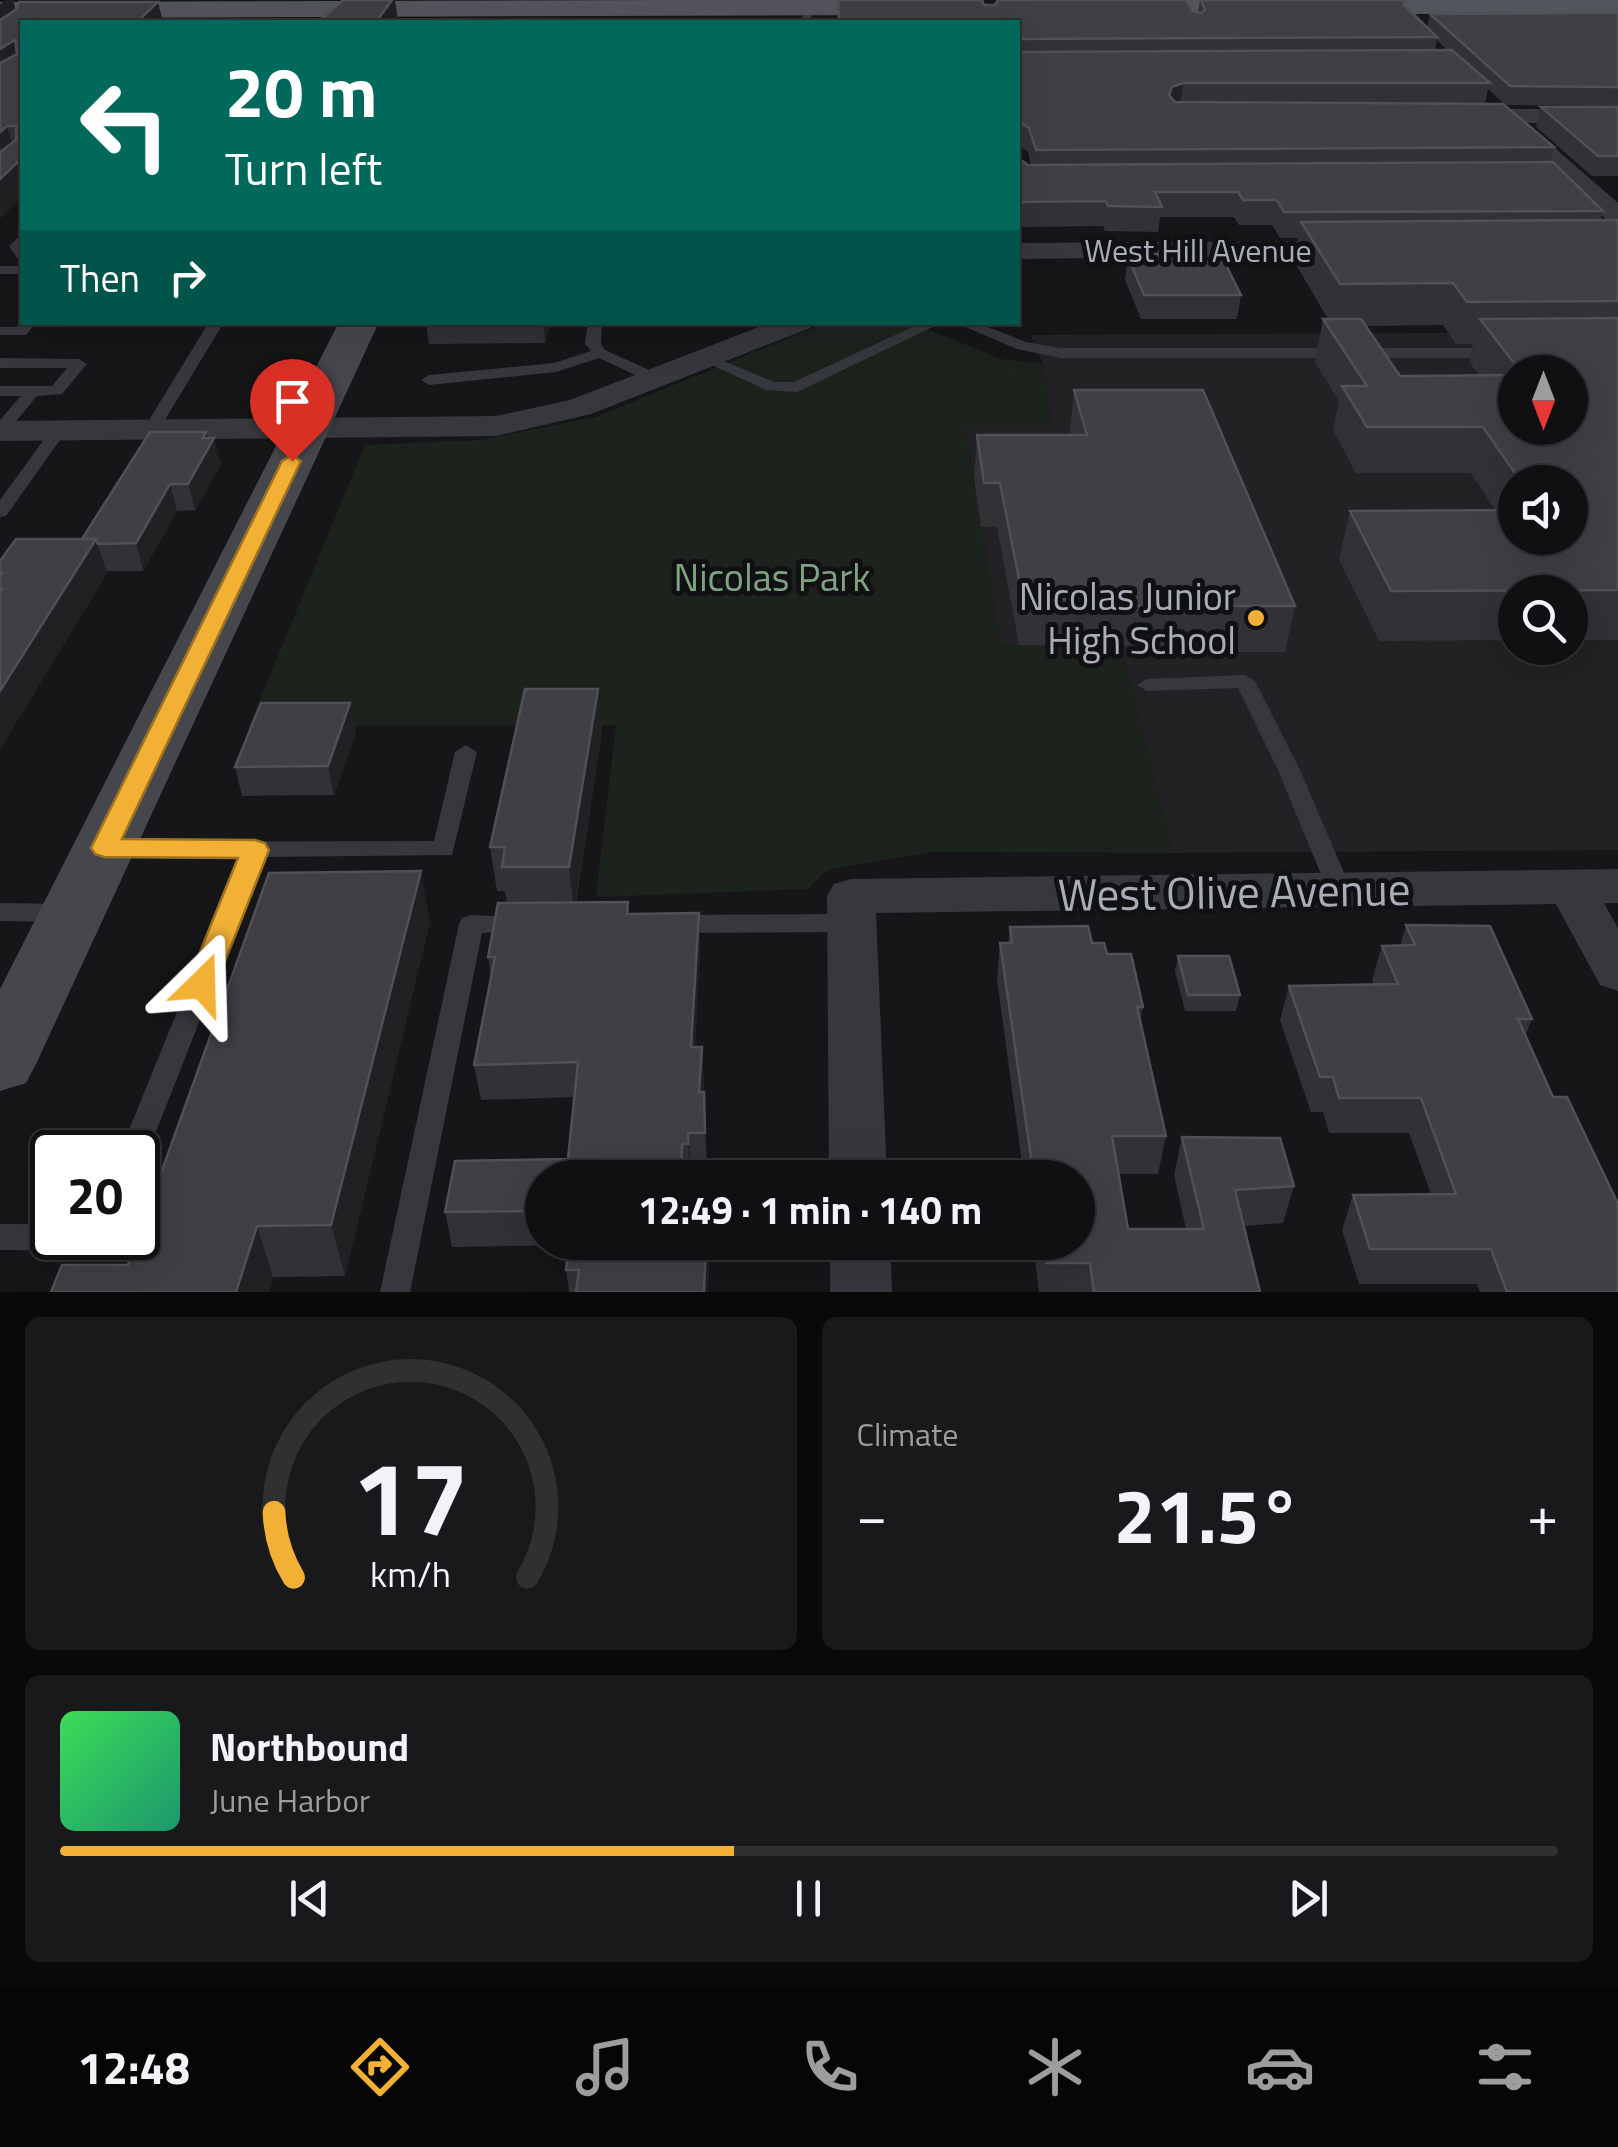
<!DOCTYPE html>
<html lang="en">
<head>
<meta charset="utf-8">
<style>
  :root { --surface:#101012; --page:#19191b; --text:#f1f3f6; --muted:#9c9d9f; --line:#303032; --accent:#f2b134 }
  body { margin:0; font-family:"Titillium Web",sans-serif; background:var(--page); color:var(--text); height:100vh; display:flex; flex-direction:column; font-size:38px; white-space:nowrap }
  * { box-sizing:border-box; margin:0 }
  p { font-size:32px; color:var(--muted) }
  .icon { flex:none; width:55px; height:55px; fill:none; stroke:currentColor; stroke-width:2; stroke-linecap:round; stroke-linejoin:round }
  .map { position:relative; height:1292px; overflow:hidden }
  .drawer { display:flex; flex-direction:column; gap:25px; padding:25px; background:#09090a; flex:1 }
  .drawer>* { flex:none }
  .hud { position:absolute; left:20px; top:20px; width:1000px; height:305px; border-radius:0px; box-shadow:0 10px 40px #0002,0 0 0 2px var(--line); background:#00695c; color:#fff; overflow:hidden }
  .needle { width:65px; rotate:180deg }
  .buttons { position:absolute; left:1498px; top:355px; display:grid; gap:20px }
  .buttons a { display:grid; place-items:center; width:90px; height:90px; border-radius:50%; background:var(--surface); box-shadow:0 10px 40px #0002,0 0 0 2px var(--line); font-size:50px }
  .speed { position:absolute; left:30px; top:1130px; display:flex; gap:20px; font-size:50px; font-weight:700; text-align:center }
  .speed>* { display:grid; place-content:center; width:130px; height:130px; border-radius:50%; background:var(--surface); box-shadow:0 10px 40px #0002,0 0 0 2px var(--line); line-height:1 }
  .speed .limit { border:5px solid #111; border-radius:15px; background:#fff; color:#111 }
  .pin { position:absolute; display:grid; place-items:center; width:85px; height:85px; color:#fff; margin:-102px -42px; border-radius:50% 50% 50% 0; rotate:-45deg; box-shadow:0 0 10px #0007 }
  .pin .icon { rotate:45deg }
  .me { position:absolute; width:110px; margin:-55px; rotate:22deg; stroke-linejoin:round; filter:drop-shadow(0 0 8px #0008) }
  .turn { display:flex; align-items:center; gap:35px; height:210px; padding:0 40px; font-size:45px }
  .turn .icon { width:130px; height:130px; stroke-width:2.5 }
  .turn b { display:block; font-size:70px; line-height:85px }
  .then { display:flex; align-items:center; height:95px; padding:0 40px; background:#0003; gap:20px; font-size:38px }
  .big { font-size:75px; font-weight:700; line-height:1.1 }
  .drawer .tile { flex:1; display:flex; flex-direction:column; justify-content:center; gap:15px; min-width:0; padding:0 35px; border-radius:15px; background:var(--page) }
  .drawer .dial { align-items:center; gap:0 }
  .dial svg { height:260px; overflow:visible; fill:none; stroke:var(--line); stroke-width:7; stroke-linecap:round; text-anchor:middle }
  .dial text { fill:var(--text); stroke:none }
  .song { display:flex; align-items:center; gap:30px }
  .cover { width:120px; height:120px; border-radius:15px; background:linear-gradient(135deg,hsl(130 70% 55%),hsl(160 70% 35%)) }
  .played { height:10px; border-radius:5px; background:linear-gradient(90deg,var(--accent) 45%,var(--line) 45%) }
  .keys { display:flex; justify-content:space-around; direction:ltr }
  .heat { display:flex; justify-content:space-between; align-items:center; font-size:55px; direction:ltr }
  .drawer .tiles { flex:1; display:grid; gap:25px; grid-template-columns:1fr 1fr }
  .tile:last-child { grid-column:span 2 }
  .trip { position:absolute; left:525px; top:1160px; width:570px; height:100px; border-radius:50px; background:var(--surface); box-shadow:0 10px 40px #0002,0 0 0 2px var(--line); font-weight:700; line-height:100px; text-align:center }
  .tab-bar { display:flex; height:160px; justify-content:space-around; align-items:center; background:#060607; color:var(--muted) }
  .tab-bar .icon { width:70px; height:70px }
  .tab-bar .on { color:var(--accent) }
  .tab-bar b { font-size:45px; color:var(--text) }
  .map>svg:first-child { display:block }
</style>
</head>
<body>
<div class="map">
<svg width="1618" height="1292" viewBox="0 0 1618 1292">
  <rect width="100%" height="100%" fill="#161618"/>
  <path fill="#222225" fill-rule="evenodd" d="M1618,332V850L1173,853L1121,645L1000,644L965,425H1051L1043,364L1030,335ZM1515,372H1570V428H1515ZM1515,482H1570V538H1515ZM1515,592H1570V648H1515Z"/>
  <polygon fill="#1c231d" points="825,323 913,323 1001,359 1043,364 1051,425 965,426 1000,644 1121,645 1173,853 931,852 827,870 808,889 596,897 616,725 249,726 365,445 481,440 596,417"/>
  <g fill="none" stroke-linecap="round" stroke-linejoin="round">
    <g fill="#37383d" fill-rule="evenodd">
      <polygon points="807,4 812,7 811,22 802,22 802,7"/>
      <polygon points="22,234 22,259 17,258 9,246"/>
      <rect x="0" y="266" width="22" height="8"/>
      <polygon points="22,321 36,322 26,335 0,335 0,327 17,327"/>
      <polygon points="209,322 224,322 157,433 145,433 143,430"/>
      <polygon points="588,322 602,322 601,344 605,350 662,376 662,382 650,382 599,358 556,372 429,385 421,380 429,375 554,363 591,351 585,344"/>
      <polygon points="923,322 943,322 797,392 766,390 699,359 707,354 774,382 794,382"/>
      <polygon points="954,322 975,322 1026,342 1061,348 1494,348 1502,353 1494,358 1061,358 1017,349"/>
      <polygon points="0,358 79,359 87,364 62,394 37,396 6,433 0,435 0,420 21,396 0,396 0,386 52,386 67,368 0,368"/>
      <polygon points="59,425 67,430 6,516 0,517 0,500 53,427"/>
      <polygon points="1245,675 1255,681 1300,770 1351,889 1347,895 1331,895 1327,889 1278,770 1238,688 1147,691 1137,685 1147,679"/>
      <polygon points="466,745 477,752 452,855 264,857 148,1152 144,1160 138,1163 138,1152 120,1152 240,857 109,856 101,854 97,848 101,842 434,841 455,752"/>
      <polygon points="0,903 63,904 72,907 75,913 72,919 63,922 0,921"/>
      <polygon points="851,914 860,917 863,923 860,929 851,932 673,933 664,930 661,924 664,918 673,915"/>
      <polygon points="471,915 528,918 531,924 528,930 482,933 410,1292 380,1292 459,924 462,918"/>
      <polygon points="0,1224 52,1224 52,1238 115,1238 111,1247 100,1251 0,1250"/>
    </g>
    <g fill="#37383d" fill-rule="evenodd">
      <polygon points="1464,109 1618,109 1618,123 1526,123 1618,203 1618,225 1609,222 1502,123 1456,121 1453,116"/>
      <polygon points="1348,241 1361,249 1357,255 1018,259 1018,243"/>
      <polygon points="772,322 814,322 810,328 591,414 496,436 0,441 0,421 496,416 570,400"/>
      <polygon points="1618,869 1618,903 1604,903 1618,928 1618,991 1600,985 1556,904 876,913 887,1178 829,1178 827,896 834,884 851,879"/>
      <polygon points="830,1242 890,1242 892,1292 830,1292"/>
    </g>
    <polygon fill="#45474d" fill-rule="evenodd" points="339,322 379,322 37,1062 26,1083 0,1091 0,989"/>
    <g fill="#53555c" fill-rule="evenodd">
      <polygon points="670,0 913,0 923,7 910,15 0,18 0,2"/>
      <polygon points="1109,0 1618,0 1618,14 1116,14 1103,6"/>
    </g>
  </g>
  <g fill="#323236" fill-rule="evenodd">
    <path d="M838,0L1198,12L1200,0L1404,5L1427,27L1430,14L1618,13V106L1505,105L1488,89L1485,104L1554,147L1550,162L1603,211L1601,220H1618V640H1570V592H1515V640L1379,641L1339,559L1350,511L1495,510L1471,473H1356L1333,430L1339,401L1315,362L1323,319H1328L1294,261L1298,238H1280L1272,225H1239L1234,217H1160L1158,232L1105,231L1103,226L1018,227V149V158L1028,165H1031L1028,152L1018,145V22H838ZM1437,40L1447,50H1435ZM1443,325L1456,344H1473L1469,361L1479,376H1400L1366,326ZM1515,372H1570L1515,428ZM1515,482H1570L1515,538Z"/>
    <polygon points="15,10 22,22 22,197 0,218"/>
    <polygon points="1541,107 1618,107 1618,176 1592,176 1536,127"/>
    <polygon points="1128,257 1184,261 1241,295 1237,319 1141,319 1125,280"/>
    <polygon points="426,322 551,322 545,343 429,344"/>
    <polygon points="1074,390 1295,606 1285,652 1130,652 1129,646 1019,645 997,527 981,527 974,478 977,435 1071,435 1070,431"/>
    <polygon points="206,432 221,464 195,510 177,511 143,571 106,571 107,573 0,749 0,561 82,539"/>
    <polygon points="598,689 602,731 576,902 628,902 629,914 699,913 700,948 695,1047 702,1047 707,1167 691,1168 690,1178 542,1178 542,1242 709,1242 708,1292 569,1292 566,1270 569,1245 452,1247 445,1212 568,1159 575,1097 481,1100 474,1065 491,977 488,957 507,903 505,891 497,891 490,847"/>
    <polygon points="356,732 334,795 242,796 235,767"/>
    <polygon points="430,921 345,1276 273,1277 269,1292 51,1292 128,1265"/>
    <polygon points="1406,925 1532,1019 1525,1036 1618,1292 1480,1292 1477,1284 1359,1284 1342,1230 1353,1195 1431,1194 1409,1133 1329,1133 1323,1112 1311,1112 1280,1020 1289,986 1374,985 1372,980 1382,946 1400,946"/>
    <polygon points="1010,927 1092,943 1107,954 1143,1007 1140,1021 1166,1136 1158,1174 1118,1174 1128,1229 1186,1229 1174,1175 1182,1137 1294,1186 1283,1223 1244,1226 1260,1292 1039,1292 1033,1242 1078,1242 1078,1178 1024,1178 997,980 1000,943 1008,943"/>
    <polygon points="1178,956 1240,995 1236,1011 1185,1011 1175,971"/>
  </g>
  <g fill="#212124">
    <polygon points="7,0 13,0 19,22 0,34 0,4"/>
    <polygon points="392,0 395,0 398,21 397,22 376,22"/>
    <polygon points="158,2 163,22 137,22"/>
    <polygon points="15,40 22,66 0,81 0,49"/>
    <polygon points="1183,83 1180,105 1169,109 1169,95 1172,87"/>
    <polygon points="7,126 16,155 0,169 0,132"/>
    <polygon points="22,158 22,197 0,218 0,179"/>
    <polygon points="543,322 551,322 545,343"/>
    <polygon points="206,432 210,446 214,438 221,464 195,510 188,484"/>
    <polygon points="170,484 177,511 143,571 136,543"/>
    <polygon points="96,539 107,573 0,749 0,691"/>
    <polygon points="598,689 602,731 574,911 569,867"/>
    <polygon points="350,703 356,732 334,795 328,766"/>
    <polygon points="421,871 430,921 345,1276 331,1225"/>
    <polygon points="699,913 700,948 693,1082 691,1047"/>
    <polygon points="702,1047 704,1081 701,1127 699,1092"/>
    <polygon points="704,1092 706,1127 707,1167 705,1133"/>
    <polygon points="688,1133 691,1168 690,1178 688,1144"/>
    <polygon points="682,1144 685,1178 681,1178"/>
    <polygon points="257,1226 273,1277 269,1292 236,1292"/>
    <polygon points="706,1242 709,1242 709,1256 708,1292 704,1292"/>
  </g>
  <g fill="#3f3f44" stroke="#4f5156" stroke-width="2.5">
    <polygon points="343,0 392,0 376,22 318,22"/>
    <polygon points="838,0 982,0 984,5 995,5 998,0 1186,0 1192,11 1202,13 1205,10 1201,0 1404,0 1404,5 1437,37 1020,39 1018,44 1018,22 839,22"/>
    <polygon points="19,2 158,2 137,22 22,22 22,158 0,179 0,152 16,140 16,126 7,126 0,132 0,63 17,54 15,40 0,49 0,20 17,9"/>
    <polygon points="1618,13 1618,87 1510,86 1430,14"/>
    <polygon points="1018,50 1020,52 1452,50 1490,83 1183,83 1172,87 1169,95 1175,102 1503,104 1554,147 1036,150 1029,128 1019,122 1018,124"/>
    <polygon points="1541,107 1618,107 1618,156 1598,156"/>
    <polygon points="1018,149 1018,158 1028,165 1553,162 1603,211 1284,212 1277,200 1243,200 1238,192 1155,192 1162,207 1108,206 1106,201 1018,202"/>
    <polygon points="1618,220 1618,301 1467,302 1453,283 1340,284 1301,222"/>
    <polygon points="1180,252 1184,261 1224,261 1241,295 1144,295 1128,257"/>
    <polygon points="1618,318 1618,590 1391,591 1350,511 1515,510 1515,538 1570,538 1570,482 1521,482 1483,427 1367,427 1342,386 1367,386 1323,319 1361,319 1400,376 1515,375 1515,428 1570,428 1570,372 1521,372 1480,319"/>
    <polygon points="1074,390 1203,390 1295,606 1137,606 1135,600 1023,599 1000,483 984,483 977,435 1087,435"/>
    <polygon points="150,432 206,432 203,438 214,438 188,484 170,484 136,543 98,544 96,539 82,539"/>
    <polygon points="16,539 96,539 0,691 0,592 2,589 0,589 0,576 2,573 0,573 0,561"/>
    <polygon points="525,689 598,689 569,867 502,867 505,847 490,847"/>
    <polygon points="261,703 350,703 328,766 235,767"/>
    <polygon points="421,871 331,1225 257,1226 236,1292 51,1292 62,1265 128,1265 269,873"/>
    <polygon points="628,902 627,914 699,913 691,1047 702,1047 699,1092 704,1092 705,1133 688,1133 688,1144 682,1144 681,1178 542,1178 542,1211 445,1212 455,1161 568,1159 578,1062 474,1065 495,957 488,957 498,903"/>
    <polygon points="1406,925 1490,926 1532,1019 1518,1019 1553,1097 1567,1097 1618,1204 1618,1292 1507,1292 1491,1249 1370,1249 1353,1195 1456,1194 1421,1098 1339,1098 1333,1077 1320,1077 1289,986 1398,984 1382,946 1415,945"/>
    <polygon points="1088,926 1092,943 1104,943 1107,954 1131,954 1143,1007 1137,1007 1166,1136 1112,1136 1128,1229 1204,1229 1182,1137 1280,1138 1294,1186 1235,1190 1260,1292 1094,1292 1090,1263 1046,1263 1043,1242 1078,1242 1078,1178 1034,1178 1000,943 1012,943 1010,927"/>
    <polygon points="1178,956 1229,956 1240,995 1188,995"/>
    <polygon points="569,1242 706,1242 704,1292 576,1292 579,1270 566,1270"/>
  </g>
  <polygon fill="#f2b134" stroke="#9d7322" stroke-width="2.5" points="292,455 301,461 122,839 255,840 265,843 269,850 216,984 212,992 202,995 191,992 187,984 238,858 104,857 95,854 91,848 282,461"/>
  <circle fill="#f2b134" stroke="#111113" stroke-width="4" cx="1256" cy="618" r="10"/>
  <g text-anchor="middle" dominant-baseline="central" stroke-width="10" stroke-linejoin="round" paint-order="stroke">
    <g font-size="32" fill="#a8adb8" stroke="#111113">
      <text x="1198" y="250">West Hill Avenue</text>
    </g>
    <g font-size="38" fill="#7fa381" stroke="#111113">
      <text x="772" y="577">Nicolas Park</text>
    </g>
    <g font-size="38" fill="#a8adb8" stroke="#111113" text-anchor="end">
      <text x="1236" y="596">Nicolas Junior<tspan x="1236" dy="44">High School</tspan></text>
    </g>
    <g font-size="45" fill="#a8adb8" stroke="#111113">
      <text transform="translate(1234 891) rotate(-1)">West Olive Avenue</text>
    </g>
  </g>
</svg>
<div class="buttons">
<a><svg class="needle" viewBox="-14 -14 28 28"><path d="M0-13l5 13h-10z" fill="#e53935"/><path d="M0 13l5-13h-10z" fill="#9c9d9f"/></svg></a>
<a><svg class="icon" aria-label="sound" viewBox="0 0 24 24"><path d="M4 9h4l5-4v14l-5-4H4zM17 9q2 3 0 6"/></svg></a>
<a><svg class="icon" aria-label="search" viewBox="0 0 24 24"><circle cx="10" cy="10" r="6"/><path d="M15 15l6 6"/></svg></a>
</div>
<div class="speed"><div class="limit">20</div></div>
<div class="pin" style="left:292px;top:461px;background:#d93025"><svg class="icon" aria-label="arrive" viewBox="0 0 24 24"><path d="M6 21V4h12l-3 4 3 4H6"/></svg></div>
<svg class="me" style="left:202px;top:984px" viewBox="-20 -20 40 40"><path d="M0-17L14 15 0 8-14 15z" fill="#f2b134" stroke="#fff" stroke-width="4"/></svg>
<div class="trip">12:49 · 1 min · 140 m</div>
<div class="hud">
<div class="turn"><svg class="icon" aria-label="left" viewBox="0 0 24 24"><path d="M17 20v-9H6M10 6l-5 5 5 5"/></svg><div><b>20 m</b>Turn left</div></div>
<div class="then">Then<svg class="icon" aria-label="right" viewBox="0 0 24 24"><path d="M7 20v-9h11M14 6l5 5-5 5"/></svg></div>
</div>
</div>
<section class="drawer">
<div class="tiles">
<div class="tile dial"><svg viewBox="0 0 100 80">
<path d="M14 69A42 42 0 1 1 86 69"/>
<path d="M14 69A42 42 0 0 1 8 49" stroke="#f2b134"/>
<text x="50" y="56" font-size="32" font-weight="700">17</text>
<text x="50" y="72" font-size="11">km/h</text>
</svg></div>
<div class="tile"><p>Climate</p>
<div class="heat"><a>−</a><b class="big">21.5°</b><a>+</a></div>
</div>
<div class="tile">
<div class="song"><i class="cover"></i><div><b>Northbound</b><p>June Harbor</p></div></div>
<div class="played"></div>
<div class="keys"><svg class="icon" aria-label="previous" viewBox="0 0 24 24"><path d="M18 5L8 12l10 7zM5 5v14"/></svg><svg class="icon" aria-label="pause" viewBox="0 0 24 24"><path d="M8 5v14M16 5v14"/></svg><svg class="icon" aria-label="next" viewBox="0 0 24 24"><path d="M6 5l10 7-10 7zM19 5v14"/></svg></div>
</div>
</div>
</section>
<nav class="tab-bar">
<b>12:48</b>
<svg class="icon on" aria-label="directions" viewBox="0 0 24 24"><path d="M12 3l9 9-9 9-9-9zM9 14v-3h6M13 9l2 2-2 2"/></svg>
<svg class="icon" aria-label="music" viewBox="0 0 24 24"><path d="M9 18V5l10-2v13"/><circle cx="6" cy="18" r="3"/><circle cx="16" cy="16" r="3"/></svg>
<svg class="icon" aria-label="phone" viewBox="0 0 24 24"><path d="M5 4h4l2 5-3 2q2 4 5 5l2-3 5 2v4C11 20 4 13 5 4z"/></svg>
<svg class="icon" aria-label="climate" viewBox="0 0 24 24"><path d="M12 3v18M4 7l16 10M4 17L20 7"/></svg>
<svg class="icon" aria-label="car" viewBox="0 0 24 24"><path d="M5 17H2v-5l4-1 3-4h7l3 4 3 1v5h-3M9 17h6M6 11h13"/><circle cx="7" cy="17" r="2"/><circle cx="17" cy="17" r="2"/></svg>
<svg class="icon" aria-label="filters" viewBox="0 0 24 24"><path d="M4 7h16M4 17h16"/><circle cx="9" cy="7" r="2"/><circle cx="15" cy="17" r="2"/></svg>
</nav>
</body>
</html>
